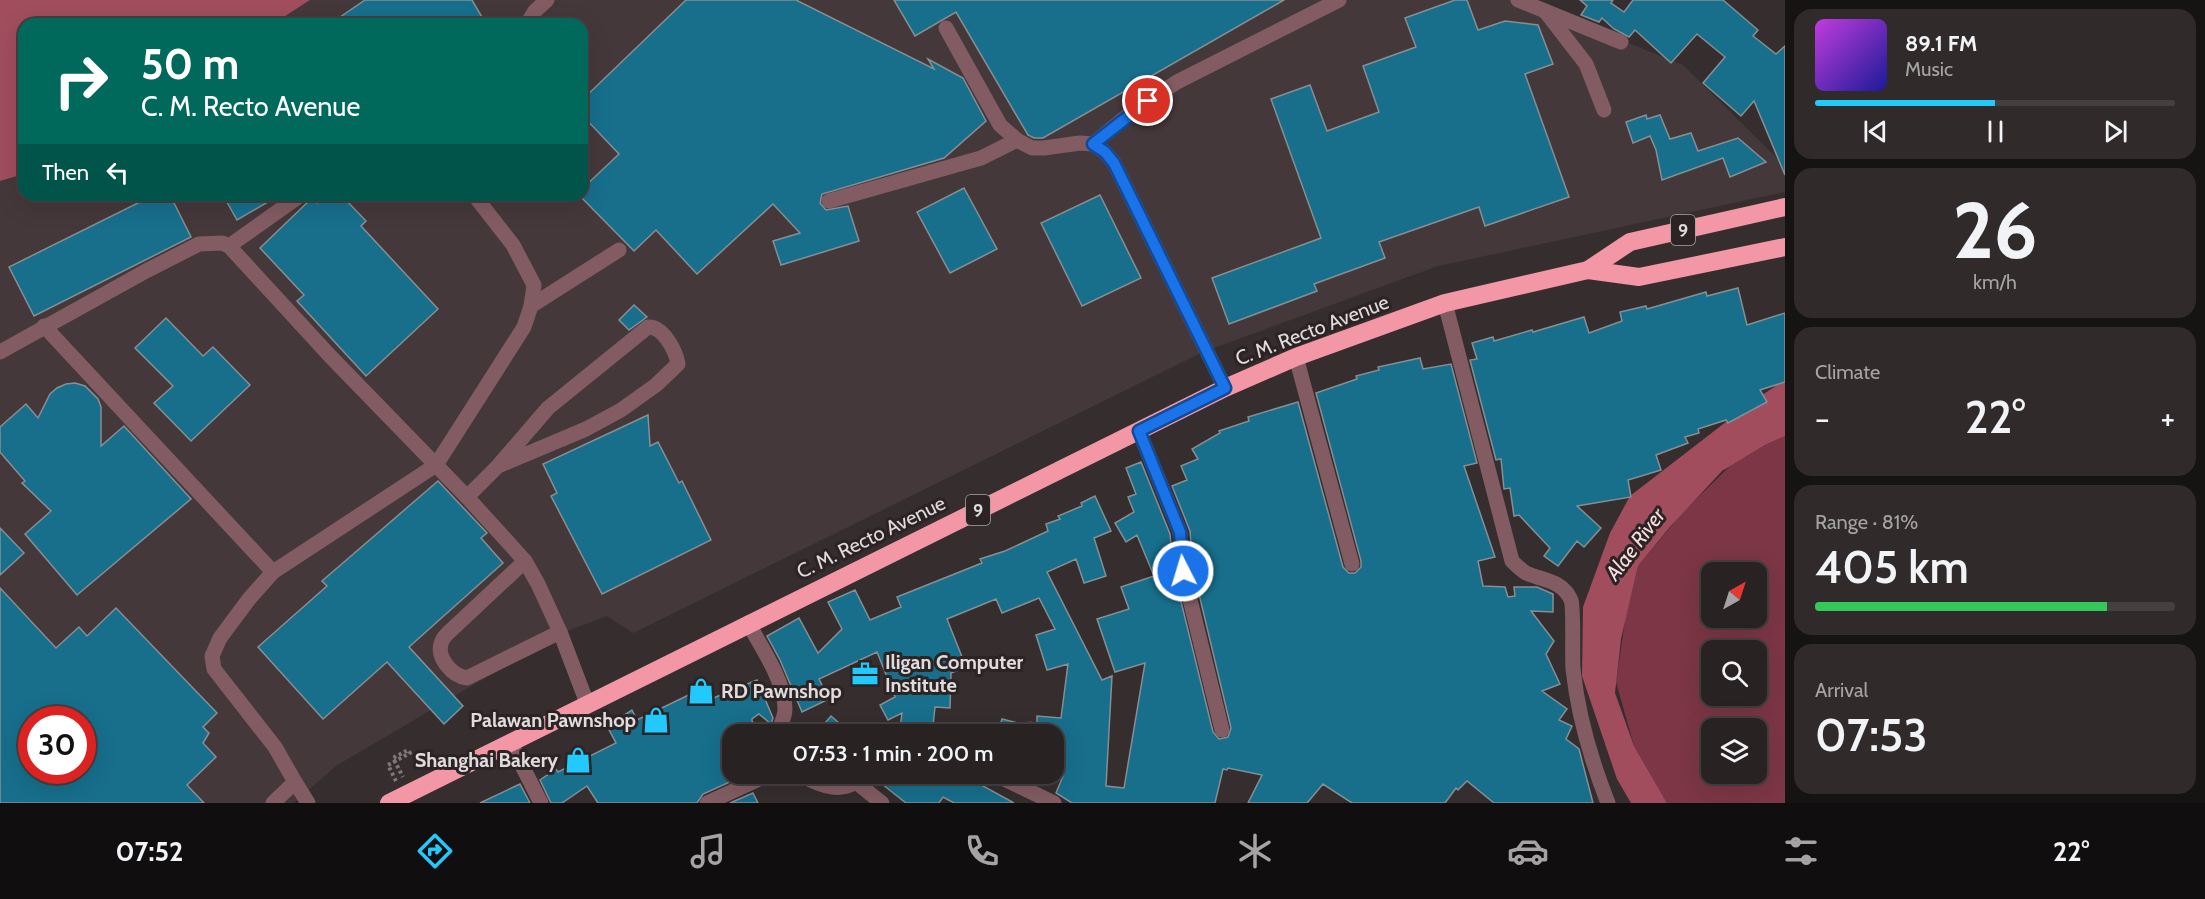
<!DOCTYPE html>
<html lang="en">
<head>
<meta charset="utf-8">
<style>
  :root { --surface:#282222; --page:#302a2a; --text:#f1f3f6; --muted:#a5a4a5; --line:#443f40; --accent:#22c9fd }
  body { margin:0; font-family:Cabin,sans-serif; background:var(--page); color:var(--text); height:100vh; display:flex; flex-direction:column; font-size:22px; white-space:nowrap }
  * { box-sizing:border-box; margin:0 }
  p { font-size:20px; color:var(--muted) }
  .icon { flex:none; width:33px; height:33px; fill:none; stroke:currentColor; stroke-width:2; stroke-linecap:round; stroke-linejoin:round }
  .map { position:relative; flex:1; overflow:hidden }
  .panel { display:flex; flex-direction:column; gap:9px; padding:9px; background:#161313; width:420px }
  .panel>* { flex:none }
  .guide { position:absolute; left:18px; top:18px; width:570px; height:183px; border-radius:18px; box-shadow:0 6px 24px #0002,0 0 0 2px var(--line); background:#00695c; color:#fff; overflow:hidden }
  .needle { width:39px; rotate:39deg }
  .fabs { position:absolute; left:1701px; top:562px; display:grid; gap:12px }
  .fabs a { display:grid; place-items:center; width:66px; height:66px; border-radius:12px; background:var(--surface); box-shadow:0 6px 24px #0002,0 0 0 2px var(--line); font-size:30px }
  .speed { position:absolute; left:18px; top:706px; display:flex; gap:12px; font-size:30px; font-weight:700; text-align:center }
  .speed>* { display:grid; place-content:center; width:78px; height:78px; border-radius:50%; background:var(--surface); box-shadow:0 6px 24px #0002,0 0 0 2px var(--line); line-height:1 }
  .speed .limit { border:9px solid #d22; background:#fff; color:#111 }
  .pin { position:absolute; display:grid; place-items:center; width:51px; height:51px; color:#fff; margin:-26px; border:3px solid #fff; border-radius:50%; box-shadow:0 2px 6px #0007 }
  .me { position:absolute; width:66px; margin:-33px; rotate:355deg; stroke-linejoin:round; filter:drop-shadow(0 0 4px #0008) }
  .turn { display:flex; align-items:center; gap:21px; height:126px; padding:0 24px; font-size:27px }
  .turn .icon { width:78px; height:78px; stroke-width:2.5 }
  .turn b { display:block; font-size:42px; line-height:51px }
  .then { display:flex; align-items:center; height:57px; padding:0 24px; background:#0003; gap:12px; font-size:22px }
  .big { font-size:45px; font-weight:600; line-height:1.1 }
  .panel .tile { flex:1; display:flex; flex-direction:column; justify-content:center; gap:9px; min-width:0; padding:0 21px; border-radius:18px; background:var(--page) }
  .panel .dial { align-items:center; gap:0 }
  .dial b { font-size:78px; line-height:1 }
  .song { display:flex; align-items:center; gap:18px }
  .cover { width:72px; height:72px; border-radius:9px; background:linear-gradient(135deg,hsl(290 70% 55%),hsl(240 70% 35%)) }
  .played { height:6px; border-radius:3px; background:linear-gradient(90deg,var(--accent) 50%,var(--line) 50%) }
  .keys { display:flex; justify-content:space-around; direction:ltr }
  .heat { display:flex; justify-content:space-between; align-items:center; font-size:33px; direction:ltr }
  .charge { height:9px; border-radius:4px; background:linear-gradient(90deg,#34c759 81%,var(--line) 0) }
  .trip { position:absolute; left:722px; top:724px; width:342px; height:60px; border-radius:18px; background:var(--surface); box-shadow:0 6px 24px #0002,0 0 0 2px var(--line); font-weight:600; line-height:60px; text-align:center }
  .dock { display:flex; height:96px; justify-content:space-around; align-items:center; background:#100e0e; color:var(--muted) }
  .dock .icon { width:42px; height:42px }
  .dock .on { color:var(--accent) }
  .dock b { font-size:27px; color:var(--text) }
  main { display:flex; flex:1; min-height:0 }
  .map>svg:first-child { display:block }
</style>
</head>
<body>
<main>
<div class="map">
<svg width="1785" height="803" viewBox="0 0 1785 803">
  <rect width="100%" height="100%" fill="#352d2e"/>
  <path fill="#45383a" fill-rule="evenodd" d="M310,0H1529L1567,18L1683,65L1785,166V192L1438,266L1203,352L633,633L607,616L562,633L336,766L294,803H0V181L24,174V195H582V24H273ZM32,720H82V771H32Z"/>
  <path fill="#7c3645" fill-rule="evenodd" d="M1785,436V803H1667L1634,746L1616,682L1625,621L1638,566L1683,512L1730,466L1765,445ZM1712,573H1756V618H1712ZM1712,651H1756V696H1712ZM1712,729H1756V774H1712Z"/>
  <g fill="#a14d5e">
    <polygon points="0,0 310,0 273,24 24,24 24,174 0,181"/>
    <polygon points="1785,380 1785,436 1765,445 1722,471 1669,528 1638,566 1621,639 1615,693 1634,746 1667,803 1631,803 1617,779 1582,676 1583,607 1610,533 1630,496 1753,401"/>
  </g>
  <g fill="#176f8c" stroke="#868f93" stroke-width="1.5" fill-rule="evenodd">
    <polygon points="365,0 472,0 486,24 330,24"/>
    <polygon points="686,0 796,0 934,69 928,59 963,78 986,121 944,158 822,194 820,203 826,210 848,206 859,241 781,265 773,241 800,233 773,204 697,274 656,230 634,251 579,195 582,195 582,189 619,154 582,115 582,100"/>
    <polygon points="894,0 1284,0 1043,138 1034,138 1028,135 956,12 915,36"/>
    <polygon points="1455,0 1467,0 1478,30 1505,21 1538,25 1553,64 1525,74 1569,197 1485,226 1479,207 1379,242 1385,258 1314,284 1317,291 1229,324 1212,278 1321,238 1271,99 1310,85 1327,131 1379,112 1363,66 1416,47 1405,18"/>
    <polygon points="1580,0 1613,0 1611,3 1624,12 1633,0 1723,0 1758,30 1753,36 1776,54 1785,46 1785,175 1754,101 1741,116 1703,83 1725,57 1697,34 1671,63 1635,30 1629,37 1614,29 1602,18 1599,22 1581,15 1587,6"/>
    <polygon points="1646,115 1647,119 1660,115 1670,139 1691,133 1698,151 1738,138 1766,162 1730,177 1723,158 1662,180 1656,150 1650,136 1633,143 1626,122"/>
    <polygon points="964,188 997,249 950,273 917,212"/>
    <polygon points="154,195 170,195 191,237 34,316 9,267"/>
    <polygon points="223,195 280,195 237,220"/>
    <polygon points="326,195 341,195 366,221 361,226 438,309 366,376 297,301 304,295 260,248 312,198 317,203"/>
    <polygon points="1100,195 1141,278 1082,306 1041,223"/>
    <polygon points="1738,288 1747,325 1785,313 1785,382 1760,390 1767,402 1728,423 1726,420 1698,429 1699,433 1685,437 1688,443 1656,455 1661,470 1628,480 1631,497 1577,506 1601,528 1584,547 1577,541 1558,566 1544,556 1550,548 1519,515 1514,516 1510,488 1504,489 1501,459 1496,460 1470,360 1477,359 1472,343 1493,337 1494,341 1532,330 1533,332 1584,317 1589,333 1622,321 1620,312 1646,306 1647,309 1706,292 1707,296"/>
    <polygon points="634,305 647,317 629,330 619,320"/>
    <polygon points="166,318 203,356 213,347 250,385 191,441 154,403 173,386 135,348"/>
    <polygon points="1420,358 1423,369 1451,364 1477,463 1464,466 1495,557 1478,561 1483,586 1505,587 1508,597 1515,596 1514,587 1537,587 1553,594 1553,612 1531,611 1554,641 1546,654 1560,684 1542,691 1567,709 1559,720 1572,726 1566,739 1579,749 1593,803 1494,803 1467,781 1458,790 1456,788 1445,803 1352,803 1323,784 1307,803 1248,803 1262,775 1228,768 1227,770 1223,769 1215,803 1072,803 1056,793 1063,776 1053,774 1053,735 1039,735 1039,726 1037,722 1037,716 1061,718 1068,664 1047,670 1036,635 1055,629 1039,598 1002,613 996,599 947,619 966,667 951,673 950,708 935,707 932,735 899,735 902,713 888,720 880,705 895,697 877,652 819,679 829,699 802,712 780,660 767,636 799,618 818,653 842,629 828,602 855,590 870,620 901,607 897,597 982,563 980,559 1005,551 1048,531 1046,524 1060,519 1058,516 1082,506 1081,503 1095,496 1111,531 1094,538 1106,576 1084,583 1076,559 1047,572 1102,680 1112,676 1106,786 1124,788 1145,663 1115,672 1097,619 1129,609 1121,587 1154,576 1137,535 1126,542 1115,523 1134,512 1128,497 1136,494 1126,468 1141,462 1170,534 1174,573 1213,732 1219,739 1228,737 1231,728 1193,569 1190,531 1172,486 1187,480 1181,466 1198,459 1192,449 1220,433 1219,431 1249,421 1248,417 1298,402 1343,567 1349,573 1355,573 1361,567 1361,561 1316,393 1357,379 1356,376 1379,370 1378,367"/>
    <polygon points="75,383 85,386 98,399 101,407 101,446 124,426 191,499 77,595 25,534 51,511 22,483 25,481 0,452 0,427 26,404 38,418 50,394 57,388 66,384"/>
    <polygon points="648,415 650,446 658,442 679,483 682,481 711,540 602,594 551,496 557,493 543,464"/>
    <polygon points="438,481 487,533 481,538 503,563 409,647 463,706 444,724 387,662 323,719 258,647 327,586 322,581"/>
    <polygon points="0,528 24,553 0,575"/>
    <path d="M0,588L56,648L79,627L87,636L116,608L217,713L203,727L209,733L203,743L216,757L187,785L204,803H0ZM32,720H82V771H32Z"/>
    <polygon points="757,680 773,718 771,724 759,714 752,719 752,721 763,735 732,735 732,774 743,776 703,794 697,803 598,803 587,786 562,803 551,803 540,780 556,769 558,772 616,743 607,726 632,710 637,720 705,687 711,699"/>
    <polygon points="831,716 853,735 815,735"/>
    <polygon points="1002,719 1022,724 1019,735 997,735"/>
    <polygon points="873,774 950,774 962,781 965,776 1014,803 954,803 943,797 939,803 906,803 873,777"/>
    <polygon points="520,784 530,803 480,803"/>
    <polygon points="753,793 758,803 730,803"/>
  </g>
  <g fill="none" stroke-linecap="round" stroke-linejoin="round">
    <polyline stroke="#7e7879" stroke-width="4" stroke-dasharray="3 3" stroke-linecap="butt" points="396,781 388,765 410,753 408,750 393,758 403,777"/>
    <g stroke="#825c62" stroke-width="15">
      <polyline points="1518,0 1621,42"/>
      <polyline points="1545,11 1586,64 1604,110"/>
      <polyline points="527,24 535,11 547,0"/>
      <polyline points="946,28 1000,125 1017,140 1032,148 1044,148 1080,143 1093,144 1105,152 1114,163 1225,388"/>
      <polyline points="1093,144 1133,111 1177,82 1339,0"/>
      <polyline points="829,201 981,158 1017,140"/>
      <polyline points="229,246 301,195"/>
      <path d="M1445,303L1512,561C1516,565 1521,570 1526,573C1544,581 1562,580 1571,600C1574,607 1572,657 1573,669C1578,715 1591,760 1608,803"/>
      <polyline points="531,306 619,250"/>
      <polyline points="44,326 273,572"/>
      <polyline points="0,352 146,271 199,244 222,243 229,246 330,356 467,497 525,561 538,584 560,632 587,703"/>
      <polyline points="1296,357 1352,564"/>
      <polyline points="1139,431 1180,532 1183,571 1222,730"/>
      <path d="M467,497L498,466L586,429L621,410L656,385L678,364C676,351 663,326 648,327L548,408L498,466"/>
      <path d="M525,561L448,633C446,635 443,638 442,641C435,657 452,676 467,678L560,632"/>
      <path d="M748,623C761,646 785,682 785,709C785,719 779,725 778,735"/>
      <polyline points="1029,735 1030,729"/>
      <polyline points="510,742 541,803"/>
      <path d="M799,774C820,786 846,797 864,774"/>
      <polyline points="994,774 1054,803"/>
      <polyline points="295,782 308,803"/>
      <polyline points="857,783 882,803"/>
      <polyline points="273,803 295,782 275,747 214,669 212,656 220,638 249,599 273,572 436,465 524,327 531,306 534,285 513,245 474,195"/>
      <polyline points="707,803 770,774"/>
    </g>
    <g stroke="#f396a6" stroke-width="18">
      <polyline points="1588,270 1639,277 1785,247"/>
      <polyline points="389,803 1225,388 1296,357 1445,303 1588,270 1630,242 1785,207"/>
    </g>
  </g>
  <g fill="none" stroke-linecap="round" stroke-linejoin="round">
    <g stroke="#114b97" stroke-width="15">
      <polyline id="route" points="1148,101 1093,144 1105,152 1114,163 1225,388 1139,431 1180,532 1183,571"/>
    </g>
    <use href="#route" stroke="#1a73e8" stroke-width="10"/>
  </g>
  <defs>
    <g id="office-bare" transform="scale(2.07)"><path d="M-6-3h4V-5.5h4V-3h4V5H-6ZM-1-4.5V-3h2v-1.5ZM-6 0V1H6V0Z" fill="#22c9fd" stroke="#2b2324" stroke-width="2.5" paint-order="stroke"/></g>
    <g id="shop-bare" transform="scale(2.07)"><path d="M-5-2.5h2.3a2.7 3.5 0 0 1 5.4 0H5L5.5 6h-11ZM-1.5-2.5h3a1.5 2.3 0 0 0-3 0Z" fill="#22c9fd" stroke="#2b2324" stroke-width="2.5" paint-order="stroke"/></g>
  </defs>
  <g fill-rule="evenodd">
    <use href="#office-bare" x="865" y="674"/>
    <use href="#shop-bare" x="701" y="691"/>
    <use href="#shop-bare" x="656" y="720"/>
    <use href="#shop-bare" x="578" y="760"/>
  </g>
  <g text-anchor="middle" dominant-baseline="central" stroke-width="6" stroke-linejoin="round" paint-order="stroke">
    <g fill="#2b2324" stroke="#aaa4a5" stroke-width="1.5">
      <rect x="1671" y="215" width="24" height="30" rx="4.5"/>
      <rect x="966" y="495" width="24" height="30" rx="4.5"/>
    </g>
    <g font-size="18" font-weight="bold" fill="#e0dbdc">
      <text x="1683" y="230">9</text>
      <text x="978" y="510">9</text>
    </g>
    <g font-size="20" fill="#e0dbdc" stroke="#2b2324">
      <text transform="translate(1312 330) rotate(-21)">C. M. Recto Avenue</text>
      <text transform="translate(871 537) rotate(-26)">C. M. Recto Avenue</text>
    </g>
    <g font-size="20" font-weight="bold" fill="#e0dbdc" stroke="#2b2324" text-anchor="start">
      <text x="885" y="662">Iligan Computer<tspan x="885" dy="23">Institute</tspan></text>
      <text x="721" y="691">RD Pawnshop</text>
      <text x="636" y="720" text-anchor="end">Palawan Pawnshop</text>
      <text x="558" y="760" text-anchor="end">Shanghai Bakery</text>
    </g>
    <g font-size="21" font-style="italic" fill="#f7dde0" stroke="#2b2324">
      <text transform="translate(1635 544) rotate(-53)">Alae River</text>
    </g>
  </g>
</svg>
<div class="fabs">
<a><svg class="needle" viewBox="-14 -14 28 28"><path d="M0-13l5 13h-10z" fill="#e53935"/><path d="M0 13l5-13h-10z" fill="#a5a4a5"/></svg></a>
<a><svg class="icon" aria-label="search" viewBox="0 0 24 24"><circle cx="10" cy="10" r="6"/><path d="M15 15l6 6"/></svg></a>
<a><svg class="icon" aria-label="layers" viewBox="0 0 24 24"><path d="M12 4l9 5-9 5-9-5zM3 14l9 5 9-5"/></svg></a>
</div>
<div class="speed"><div class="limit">30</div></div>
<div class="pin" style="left:1148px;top:101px;background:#d93025"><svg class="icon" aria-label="arrive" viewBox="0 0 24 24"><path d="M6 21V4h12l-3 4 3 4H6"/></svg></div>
<svg class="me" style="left:1183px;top:571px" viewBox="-20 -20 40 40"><circle r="17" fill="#1a73e8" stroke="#fff" stroke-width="3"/><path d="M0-11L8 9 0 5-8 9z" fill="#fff"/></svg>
<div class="trip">07:53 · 1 min · 200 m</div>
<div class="guide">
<div class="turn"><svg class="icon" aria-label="right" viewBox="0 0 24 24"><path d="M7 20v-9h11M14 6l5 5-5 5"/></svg><div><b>50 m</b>C. M. Recto Avenue</div></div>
<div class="then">Then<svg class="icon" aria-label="left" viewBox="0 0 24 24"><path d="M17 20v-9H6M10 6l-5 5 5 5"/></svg></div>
</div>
</div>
<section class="panel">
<div class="tile">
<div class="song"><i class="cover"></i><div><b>89.1 FM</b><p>Music</p></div></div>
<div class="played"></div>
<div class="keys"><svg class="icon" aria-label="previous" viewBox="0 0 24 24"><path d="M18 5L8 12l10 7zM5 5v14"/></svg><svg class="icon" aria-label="pause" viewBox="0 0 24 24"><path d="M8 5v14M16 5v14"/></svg><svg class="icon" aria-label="next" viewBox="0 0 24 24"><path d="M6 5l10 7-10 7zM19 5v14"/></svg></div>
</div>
<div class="tile dial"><b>26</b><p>km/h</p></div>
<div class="tile"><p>Climate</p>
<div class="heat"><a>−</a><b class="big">22°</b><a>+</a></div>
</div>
<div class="tile"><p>Range · 81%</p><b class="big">405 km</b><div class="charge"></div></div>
<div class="tile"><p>Arrival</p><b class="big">07:53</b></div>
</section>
</main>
<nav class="dock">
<b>07:52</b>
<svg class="icon on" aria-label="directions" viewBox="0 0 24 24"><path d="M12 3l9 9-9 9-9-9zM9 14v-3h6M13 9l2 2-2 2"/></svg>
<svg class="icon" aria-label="music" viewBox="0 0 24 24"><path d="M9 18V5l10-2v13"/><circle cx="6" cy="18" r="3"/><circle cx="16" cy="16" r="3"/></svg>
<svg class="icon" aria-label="phone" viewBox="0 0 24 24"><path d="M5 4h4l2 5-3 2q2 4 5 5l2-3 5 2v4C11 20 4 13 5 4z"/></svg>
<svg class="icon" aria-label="climate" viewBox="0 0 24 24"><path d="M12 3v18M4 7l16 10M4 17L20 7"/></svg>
<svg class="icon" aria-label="car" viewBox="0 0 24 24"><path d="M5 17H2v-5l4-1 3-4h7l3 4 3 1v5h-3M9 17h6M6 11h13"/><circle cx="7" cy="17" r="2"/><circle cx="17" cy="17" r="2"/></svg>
<svg class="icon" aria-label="filters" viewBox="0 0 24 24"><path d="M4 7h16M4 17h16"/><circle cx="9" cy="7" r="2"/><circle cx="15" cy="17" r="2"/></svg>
<b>22°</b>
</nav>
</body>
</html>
